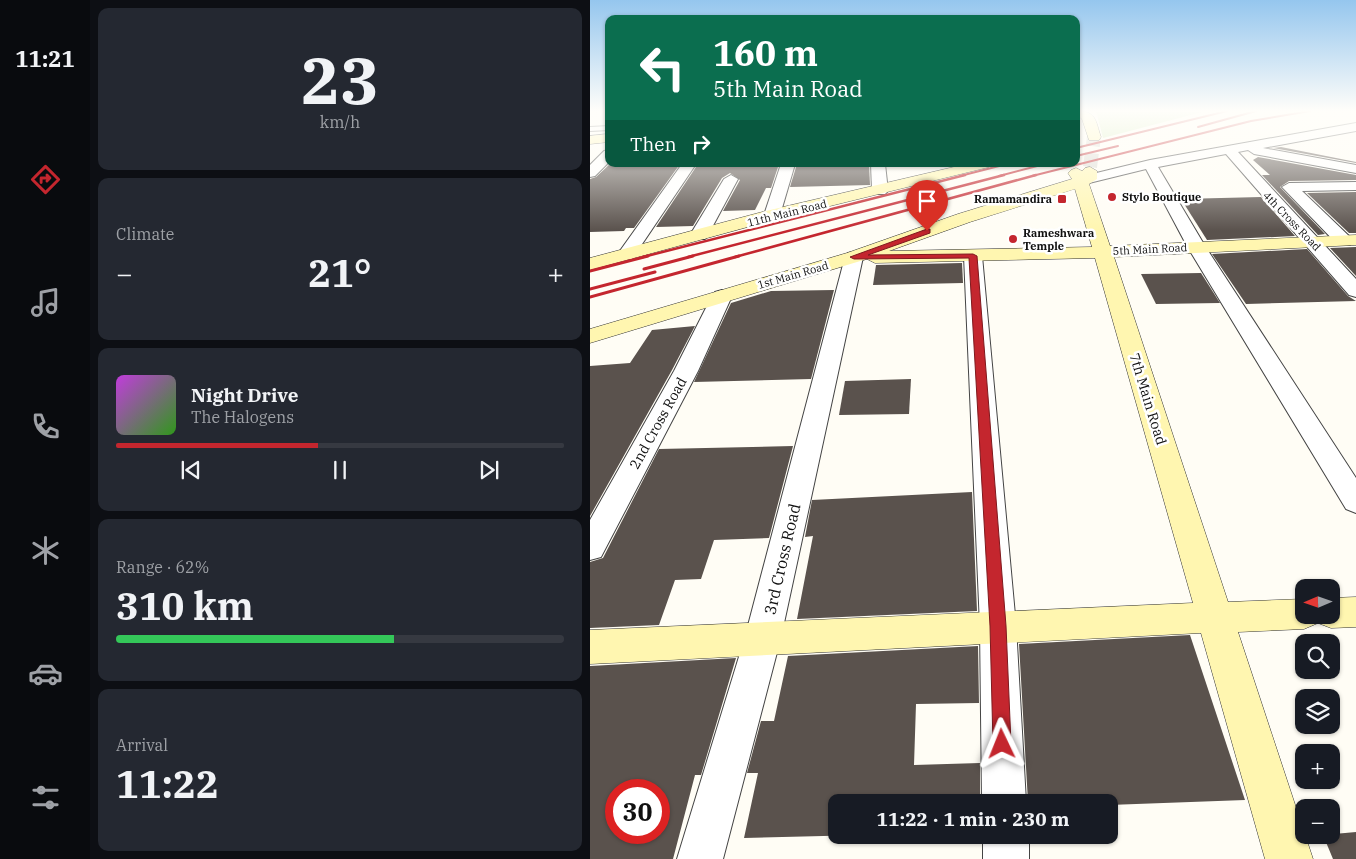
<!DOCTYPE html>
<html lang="en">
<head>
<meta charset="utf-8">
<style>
  :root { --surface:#171b24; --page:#242831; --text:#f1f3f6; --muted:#9ea1a6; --line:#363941; --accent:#c4262e }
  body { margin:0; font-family:"IBM Plex Serif",serif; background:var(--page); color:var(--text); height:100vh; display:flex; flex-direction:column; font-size:19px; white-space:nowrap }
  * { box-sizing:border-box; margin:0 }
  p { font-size:16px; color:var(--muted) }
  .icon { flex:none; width:28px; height:28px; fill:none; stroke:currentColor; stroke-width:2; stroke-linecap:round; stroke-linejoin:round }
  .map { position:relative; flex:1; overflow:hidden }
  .panel { display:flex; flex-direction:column; gap:8px; padding:8px; background:#0d0f14; width:500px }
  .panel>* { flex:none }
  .top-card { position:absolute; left:15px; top:15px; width:475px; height:152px; border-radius:10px; box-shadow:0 1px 4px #0004; background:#0b6e4f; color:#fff; overflow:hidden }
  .needle { width:32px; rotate:268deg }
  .buttons { position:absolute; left:705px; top:579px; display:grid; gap:10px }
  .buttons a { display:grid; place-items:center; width:45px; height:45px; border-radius:10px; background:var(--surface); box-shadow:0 1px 4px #0004; font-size:25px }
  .speed { position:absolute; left:15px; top:779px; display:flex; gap:10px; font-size:25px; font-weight:700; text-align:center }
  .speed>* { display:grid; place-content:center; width:65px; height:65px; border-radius:50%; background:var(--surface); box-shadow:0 1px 4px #0004; line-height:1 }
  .speed .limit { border:8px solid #d22; background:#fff; color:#111 }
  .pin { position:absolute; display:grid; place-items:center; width:42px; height:42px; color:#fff; margin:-51px -21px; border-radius:50% 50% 50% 0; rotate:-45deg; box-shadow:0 0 5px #0007 }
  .pin .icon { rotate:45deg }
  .me { position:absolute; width:55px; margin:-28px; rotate:358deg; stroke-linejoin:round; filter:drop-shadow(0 0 4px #0008) }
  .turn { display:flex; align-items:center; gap:18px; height:105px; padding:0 25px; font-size:22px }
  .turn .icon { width:65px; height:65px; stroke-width:2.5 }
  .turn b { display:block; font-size:35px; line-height:42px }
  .then { display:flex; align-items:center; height:48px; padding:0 25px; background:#0003; gap:10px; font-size:19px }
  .big { font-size:38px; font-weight:700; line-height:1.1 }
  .panel .tile { flex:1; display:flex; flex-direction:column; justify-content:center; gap:8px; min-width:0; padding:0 18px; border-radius:10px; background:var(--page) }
  .panel .dial { align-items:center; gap:0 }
  .dial b { font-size:65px; line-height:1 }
  .song { display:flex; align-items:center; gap:15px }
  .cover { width:60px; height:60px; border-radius:8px; background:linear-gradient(135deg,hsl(290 70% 55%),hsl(110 70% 35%)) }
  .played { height:5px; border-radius:2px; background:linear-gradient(90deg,var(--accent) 45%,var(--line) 45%) }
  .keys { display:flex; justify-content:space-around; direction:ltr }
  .heat { display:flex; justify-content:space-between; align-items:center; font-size:28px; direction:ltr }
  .charge { height:8px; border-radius:4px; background:linear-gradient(90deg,#34c759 62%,var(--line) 0) }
  .trip { position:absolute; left:238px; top:794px; width:290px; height:50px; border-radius:10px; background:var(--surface); box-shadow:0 1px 4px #0004; font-weight:700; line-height:50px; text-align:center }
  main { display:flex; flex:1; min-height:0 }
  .tab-bar { display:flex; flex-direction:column; width:90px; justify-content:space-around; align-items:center; background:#090b0e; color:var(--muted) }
  .tab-bar .icon { width:35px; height:35px }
  .tab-bar .active { color:var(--accent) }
  .tab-bar b { font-size:22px; color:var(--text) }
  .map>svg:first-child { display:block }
</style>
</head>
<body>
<main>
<nav class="tab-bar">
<b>11:21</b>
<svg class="icon active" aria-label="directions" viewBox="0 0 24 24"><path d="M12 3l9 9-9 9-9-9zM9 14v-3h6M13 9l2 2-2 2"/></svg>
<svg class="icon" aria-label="music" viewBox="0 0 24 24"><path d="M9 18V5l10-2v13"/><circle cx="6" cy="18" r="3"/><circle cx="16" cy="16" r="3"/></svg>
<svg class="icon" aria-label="phone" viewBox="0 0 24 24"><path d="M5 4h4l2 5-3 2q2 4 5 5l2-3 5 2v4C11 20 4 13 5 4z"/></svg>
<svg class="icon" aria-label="climate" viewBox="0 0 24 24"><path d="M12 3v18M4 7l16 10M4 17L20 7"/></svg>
<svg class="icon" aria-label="car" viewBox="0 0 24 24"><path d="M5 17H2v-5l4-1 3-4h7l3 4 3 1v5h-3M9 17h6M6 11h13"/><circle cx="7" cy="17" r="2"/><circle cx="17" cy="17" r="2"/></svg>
<svg class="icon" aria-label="filters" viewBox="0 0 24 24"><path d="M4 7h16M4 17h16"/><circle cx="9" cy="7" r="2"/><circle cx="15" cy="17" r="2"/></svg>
</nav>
<section class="panel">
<div class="tile dial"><b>23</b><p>km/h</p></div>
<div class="tile"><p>Climate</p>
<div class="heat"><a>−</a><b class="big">21°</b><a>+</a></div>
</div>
<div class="tile">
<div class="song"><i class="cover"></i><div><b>Night Drive</b><p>The Halogens</p></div></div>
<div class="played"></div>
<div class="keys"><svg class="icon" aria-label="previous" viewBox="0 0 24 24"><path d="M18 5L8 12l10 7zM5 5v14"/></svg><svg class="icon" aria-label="pause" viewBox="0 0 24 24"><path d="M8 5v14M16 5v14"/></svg><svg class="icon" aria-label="next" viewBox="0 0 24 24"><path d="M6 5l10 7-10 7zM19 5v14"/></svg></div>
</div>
<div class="tile"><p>Range · 62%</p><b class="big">310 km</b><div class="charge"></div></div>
<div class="tile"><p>Arrival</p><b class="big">11:22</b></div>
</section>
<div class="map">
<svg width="766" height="859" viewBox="0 0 766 859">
  <rect width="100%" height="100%" fill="#fffdf5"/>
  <polygon fill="#d5ebbd" points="506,111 616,111 513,138"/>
  <g fill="#5a524d" fill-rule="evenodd">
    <polygon points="691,147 766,162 766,163 683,148"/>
    <polygon points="668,157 766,175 766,180 699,181 690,187 735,234 728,235 672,175 680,175 663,160"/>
    <polygon points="20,164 90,164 44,228 36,228 34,231 0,232 0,179 6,177"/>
    <polygon points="108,164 189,164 181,188 176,188 165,210 133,211 150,180 140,173 132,178 103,226 66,227"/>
    <polygon points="207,164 279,164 280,185 200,187"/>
    <polygon points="766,192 766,233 759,233 717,193"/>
    <polygon points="671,197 705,236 617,240 591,199"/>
    <polygon points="766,247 766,276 740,248"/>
    <polygon points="717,249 758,296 766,301 656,304 622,254"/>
    <polygon points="372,263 373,283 283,285 286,265"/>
    <polygon points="611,273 630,303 566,304 551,274"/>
    <polygon points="244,290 221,379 104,382 141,303 181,291"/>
    <polygon points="105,326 82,370 0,516 0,366 40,363 62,330"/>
    <polygon points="321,379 319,414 249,415 255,381"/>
    <polygon points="203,446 179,538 124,540 111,579 85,580 69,625 0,628 0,562 13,558 69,449"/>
    <polygon points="382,492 387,611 207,619 223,536 215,537 222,500"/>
    <polygon points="600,635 655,800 519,805 519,802 438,802 429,644"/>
    <polygon points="388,646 389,703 326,704 324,765 390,763 390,802 246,802 246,835 274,835 154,838 168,773 157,773 171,721 184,721 198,656"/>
    <path d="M146,658L111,775H105L83,859H0V666ZM26,790H69V832H26Z"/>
    <polygon points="766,832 766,859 743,859 733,835"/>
  </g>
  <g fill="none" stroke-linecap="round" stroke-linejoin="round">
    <polyline stroke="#dbdad3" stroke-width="14" stroke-dasharray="14 7" stroke-linecap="butt" points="500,167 504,137"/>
    <g stroke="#444" stroke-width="2">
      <polygon id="lane" points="19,126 19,130 0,131 0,127"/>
    </g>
    <g stroke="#444" stroke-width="2">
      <g id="street">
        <polygon points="766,123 766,131 673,148 766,165 766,173 664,154 658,150 648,152 766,279 766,297 759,295 636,154 568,167 615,246 766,478 766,513 756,509 597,246 556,169 499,183 492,179 494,176 560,160"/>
        <polygon points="19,150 19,162 5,176 0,177 0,165 14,151"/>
        <polygon points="92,164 106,164 42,259 30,259 27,255"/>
        <polygon points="191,164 205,164 190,215 182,220 174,215"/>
        <polygon points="281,164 295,164 298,191 295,194 285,194 282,191"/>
        <polygon points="141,175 148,179 118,235 115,239 103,239 100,235 134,179"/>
        <polygon points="766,182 766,190 712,191 760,237 763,241 760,245 748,245 692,187 699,183"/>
        <polygon points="383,251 389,252 392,256 426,626 436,802 392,802 390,626 374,256 377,252"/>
        <polygon points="264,252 270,253 273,257 191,637 133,859 87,859 155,637 255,257 258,253"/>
        <polygon points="132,290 139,292 142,296 108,371 11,557 0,560 0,520 84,371 122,296 125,292"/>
        <rect x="393" y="835" width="46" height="24"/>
      </g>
    </g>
    <g stroke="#333" stroke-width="1">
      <g id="secondary">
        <path d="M486,111C507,111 505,120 511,137L509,140H499L492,119L486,114Z"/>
        <polygon points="19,134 19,142 0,144 0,136"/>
        <polygon points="377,164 401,164 399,167 187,219 0,270 0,258 176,211"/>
        <path d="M500,167L507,171V179L499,184L520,246L766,235V245L524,257L638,602L714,599V615H741V598L766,597V627L741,628L728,623L714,629L648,632L723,859H675L611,633L0,664V630L603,603L505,258L285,263L277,259L0,343V329L257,253L368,214L482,179L478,173L481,170L486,168L492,171L495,168ZM485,189L502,247L299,251L380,222Z"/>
      </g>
    </g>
    <use href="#lane" fill="#fff" fill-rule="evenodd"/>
    <use href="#street" fill="#fff" fill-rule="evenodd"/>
    <use href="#secondary" fill="#fff6b0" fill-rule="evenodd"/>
    <g stroke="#c4262e" stroke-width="2">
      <polyline points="608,127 666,111"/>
      <polyline points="486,148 637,111"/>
      <polyline points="486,156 528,146"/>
      <polyline points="370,176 417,164"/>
      <polyline points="409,176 455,164"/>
      <polyline points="442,176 661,121 720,111"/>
    </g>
    <g stroke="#c4262e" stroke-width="2.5">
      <polyline points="53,257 375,175"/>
      <polyline points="98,257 414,175"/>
      <polyline points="145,257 446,175"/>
    </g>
    <g stroke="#c4262e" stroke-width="3">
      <polyline points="54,269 103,256"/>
      <polyline points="0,271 58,256"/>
      <polyline points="0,289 65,272"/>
      <polyline points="0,297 149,256"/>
    </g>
  </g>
  <linearGradient id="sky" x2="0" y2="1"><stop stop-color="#95c6ee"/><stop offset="0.48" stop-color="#fffefa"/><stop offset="1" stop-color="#fffefa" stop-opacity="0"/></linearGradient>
  <rect width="766" height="231" fill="url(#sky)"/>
  <polygon fill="#c4262e" stroke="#7f191e" points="337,229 340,229 340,233 278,255 383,254 387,256 416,626 421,744 419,750 412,752 406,750 403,744 400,626 379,258 264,259 260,257"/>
  <g fill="#c4262e" stroke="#fff" stroke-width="2">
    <circle cx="522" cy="197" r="5"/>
    <rect x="467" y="194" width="10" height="10" rx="2.5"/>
    <circle cx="423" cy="239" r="5"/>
  </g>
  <g text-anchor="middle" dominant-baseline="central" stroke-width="5" stroke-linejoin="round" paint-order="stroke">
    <g font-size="11" font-weight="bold" fill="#111" stroke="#fff" text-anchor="start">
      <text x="532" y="197">Stylo Boutique</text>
      <text x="462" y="199" text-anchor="end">Ramamandira</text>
      <text x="433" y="233">Rameshwara<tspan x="433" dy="13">Temple</tspan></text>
    </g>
    <g font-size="11" fill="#111" stroke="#fff">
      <text transform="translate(197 213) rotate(-14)">11th Main Road</text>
      <text transform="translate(702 221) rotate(46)">4th Cross Road</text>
      <text transform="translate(560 249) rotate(-3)">5th Main Road</text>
      <text transform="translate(203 275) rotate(-16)">1st Main Road</text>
    </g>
    <g font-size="14" fill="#111" stroke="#fff">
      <text transform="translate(558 399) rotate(73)">7th Main Road</text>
      <text transform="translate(68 423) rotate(-61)">2nd Cross Road</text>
    </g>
    <g font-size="16" fill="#111" stroke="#fff">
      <text transform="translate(192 559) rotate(-77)">3rd Cross Road</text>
    </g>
  </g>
</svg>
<div class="buttons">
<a><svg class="needle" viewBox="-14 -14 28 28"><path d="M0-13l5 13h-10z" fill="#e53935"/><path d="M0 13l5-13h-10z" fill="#9ea1a6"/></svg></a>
<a><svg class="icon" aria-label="search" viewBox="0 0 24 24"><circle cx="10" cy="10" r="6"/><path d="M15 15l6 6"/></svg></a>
<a><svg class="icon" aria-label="layers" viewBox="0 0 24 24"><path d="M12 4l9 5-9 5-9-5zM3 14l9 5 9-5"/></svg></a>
<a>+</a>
<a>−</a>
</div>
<div class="speed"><div class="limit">30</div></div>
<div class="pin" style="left:337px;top:231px;background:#d93025"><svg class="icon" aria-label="arrive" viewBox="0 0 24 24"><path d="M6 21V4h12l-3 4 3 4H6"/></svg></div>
<svg class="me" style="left:412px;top:744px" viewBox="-20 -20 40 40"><path d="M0-17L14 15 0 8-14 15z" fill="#c4262e" stroke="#fff" stroke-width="4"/></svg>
<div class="trip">11:22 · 1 min · 230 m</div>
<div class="top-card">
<div class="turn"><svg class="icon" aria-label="left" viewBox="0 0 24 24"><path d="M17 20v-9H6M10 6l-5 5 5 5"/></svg><div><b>160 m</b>5th Main Road</div></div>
<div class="then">Then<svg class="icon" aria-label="right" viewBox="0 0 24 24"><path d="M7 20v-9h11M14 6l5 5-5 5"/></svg></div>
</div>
</div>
</main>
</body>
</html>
